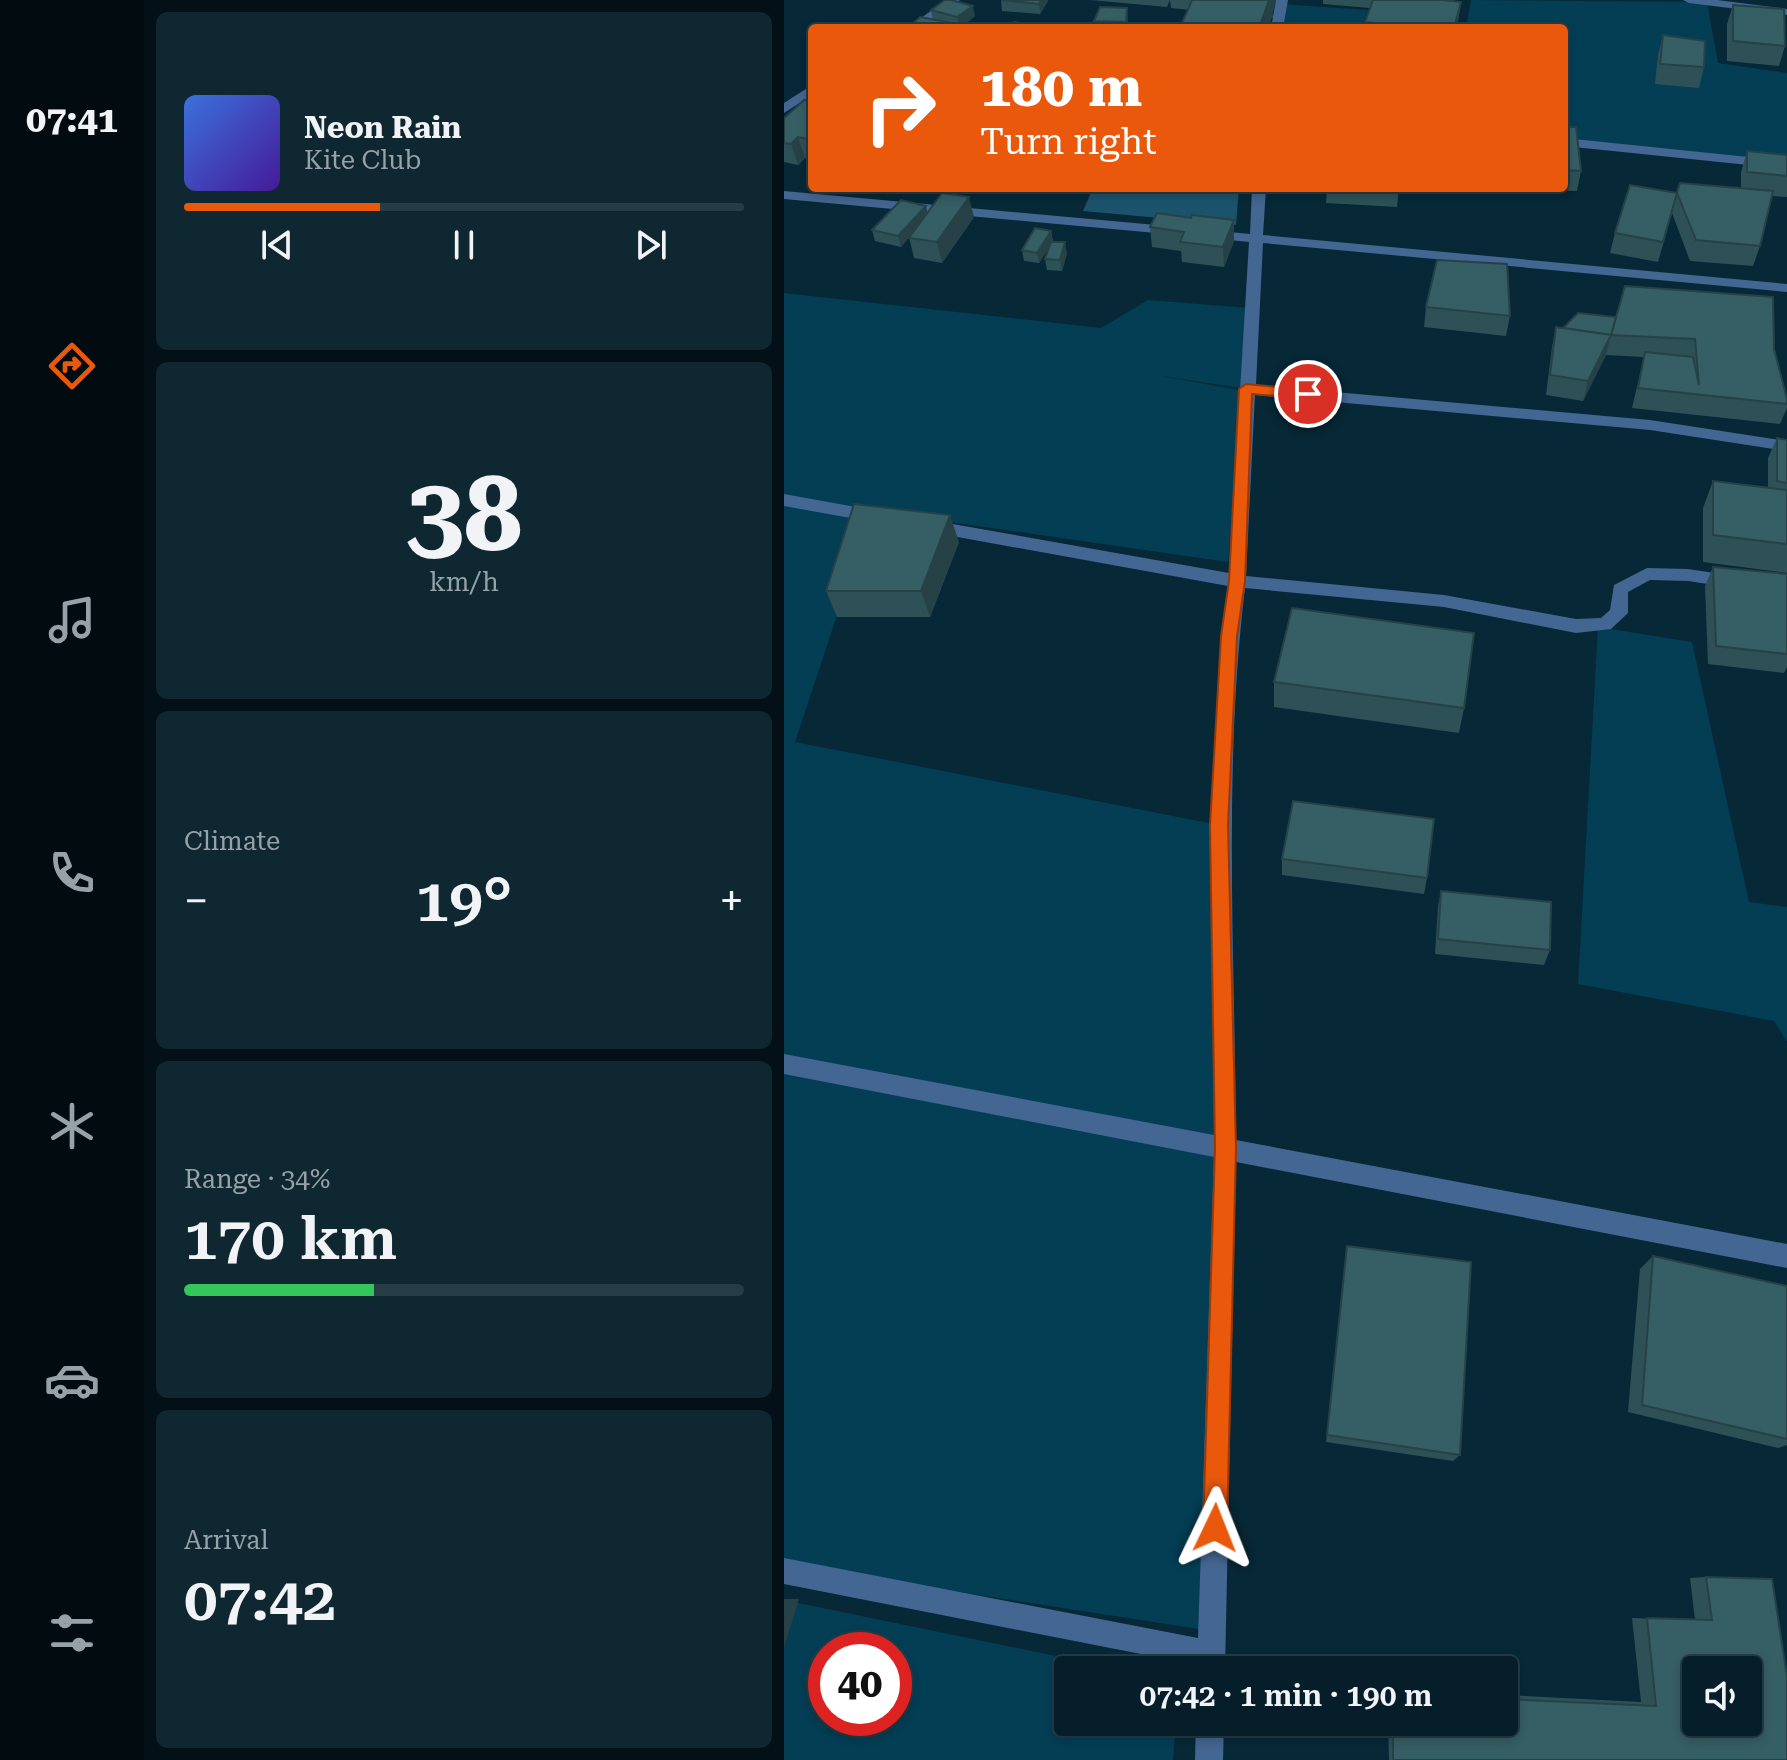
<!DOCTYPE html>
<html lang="en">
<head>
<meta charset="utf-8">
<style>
  :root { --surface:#051e29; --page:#0e2731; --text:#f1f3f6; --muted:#97a2a8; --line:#263c46; --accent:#ea580c }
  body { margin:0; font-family:"Roboto Serif",serif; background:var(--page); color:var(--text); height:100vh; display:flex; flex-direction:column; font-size:30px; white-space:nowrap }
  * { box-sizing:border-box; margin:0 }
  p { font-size:26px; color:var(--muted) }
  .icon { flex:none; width:44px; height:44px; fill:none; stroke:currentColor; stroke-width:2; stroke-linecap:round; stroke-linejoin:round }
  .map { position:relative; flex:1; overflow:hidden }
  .sheet { display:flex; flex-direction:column; gap:12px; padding:12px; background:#031017; width:640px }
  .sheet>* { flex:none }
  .guide { position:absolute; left:24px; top:24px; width:760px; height:168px; border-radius:8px; box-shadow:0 4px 12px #0003,0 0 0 2px var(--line); background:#ea580c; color:#fff; overflow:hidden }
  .buttons { position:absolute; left:898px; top:1656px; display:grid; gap:16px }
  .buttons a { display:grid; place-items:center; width:80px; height:80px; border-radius:8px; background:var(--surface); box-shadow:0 4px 12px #0003,0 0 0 2px var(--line); font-size:40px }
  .speed { position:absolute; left:24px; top:1632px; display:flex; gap:16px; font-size:40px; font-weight:700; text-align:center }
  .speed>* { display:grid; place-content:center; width:104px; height:104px; border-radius:50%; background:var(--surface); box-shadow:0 4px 12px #0003,0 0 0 2px var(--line); line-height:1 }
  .speed .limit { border:12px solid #d22; background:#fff; color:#111 }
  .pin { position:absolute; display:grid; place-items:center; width:68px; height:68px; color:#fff; margin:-34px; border:4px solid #fff; border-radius:50%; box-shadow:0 2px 8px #0007 }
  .me { position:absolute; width:88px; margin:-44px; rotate:2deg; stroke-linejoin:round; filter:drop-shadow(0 0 6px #0008) }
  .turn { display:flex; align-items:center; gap:28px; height:168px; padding:0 40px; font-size:36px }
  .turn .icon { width:104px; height:104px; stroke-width:2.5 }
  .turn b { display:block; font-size:56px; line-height:68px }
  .big { font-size:60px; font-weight:600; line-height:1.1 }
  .sheet .tile { flex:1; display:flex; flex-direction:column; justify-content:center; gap:12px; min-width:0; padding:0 28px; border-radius:12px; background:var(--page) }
  .sheet .dial { align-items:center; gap:0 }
  .dial b { font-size:104px; line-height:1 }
  .song { display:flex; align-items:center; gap:24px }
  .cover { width:96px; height:96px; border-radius:12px; background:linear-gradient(135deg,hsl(220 70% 55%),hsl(260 70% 35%)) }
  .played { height:8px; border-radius:4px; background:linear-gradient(90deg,var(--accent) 35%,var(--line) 35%) }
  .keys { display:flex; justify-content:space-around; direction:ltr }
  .heat { display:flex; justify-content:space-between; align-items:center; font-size:44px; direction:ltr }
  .charge { height:12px; border-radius:6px; background:linear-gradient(90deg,#34c759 34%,var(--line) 0) }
  .trip { position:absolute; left:270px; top:1656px; width:464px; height:80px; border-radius:8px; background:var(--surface); box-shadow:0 4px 12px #0003,0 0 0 2px var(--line); font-weight:600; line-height:80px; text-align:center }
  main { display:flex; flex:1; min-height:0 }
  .tab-bar { display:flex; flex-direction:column; width:144px; justify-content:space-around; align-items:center; background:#020c10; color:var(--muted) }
  .tab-bar .icon { width:56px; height:56px }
  .tab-bar .active { color:var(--accent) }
  .tab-bar b { font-size:36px; color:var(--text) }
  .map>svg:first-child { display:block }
</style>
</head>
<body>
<main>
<nav class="tab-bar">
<b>07:41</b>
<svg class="icon active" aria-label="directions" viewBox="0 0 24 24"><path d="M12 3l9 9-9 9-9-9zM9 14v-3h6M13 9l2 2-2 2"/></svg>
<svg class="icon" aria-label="music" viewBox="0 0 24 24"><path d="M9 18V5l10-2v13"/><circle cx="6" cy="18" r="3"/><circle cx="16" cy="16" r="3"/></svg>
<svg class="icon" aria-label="phone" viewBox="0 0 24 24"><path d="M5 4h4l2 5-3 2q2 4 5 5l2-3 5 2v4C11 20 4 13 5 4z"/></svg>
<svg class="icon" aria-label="climate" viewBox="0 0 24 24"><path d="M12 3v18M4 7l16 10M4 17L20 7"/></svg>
<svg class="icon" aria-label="car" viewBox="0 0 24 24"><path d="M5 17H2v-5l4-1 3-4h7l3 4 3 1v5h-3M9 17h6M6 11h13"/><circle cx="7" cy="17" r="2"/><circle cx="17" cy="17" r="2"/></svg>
<svg class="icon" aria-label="filters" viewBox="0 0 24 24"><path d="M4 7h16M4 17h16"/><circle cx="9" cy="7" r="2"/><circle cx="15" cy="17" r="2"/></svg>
</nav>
<section class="sheet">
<div class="tile">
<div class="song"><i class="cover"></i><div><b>Neon Rain</b><p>Kite Club</p></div></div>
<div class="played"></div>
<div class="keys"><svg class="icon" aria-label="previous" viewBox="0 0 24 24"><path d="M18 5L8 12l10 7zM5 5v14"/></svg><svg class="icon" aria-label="pause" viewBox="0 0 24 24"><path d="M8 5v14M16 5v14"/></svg><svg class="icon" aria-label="next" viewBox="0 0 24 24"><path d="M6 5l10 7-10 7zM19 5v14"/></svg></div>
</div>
<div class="tile dial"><b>38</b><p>km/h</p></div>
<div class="tile"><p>Climate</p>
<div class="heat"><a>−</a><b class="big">19°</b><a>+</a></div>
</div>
<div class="tile"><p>Range · 34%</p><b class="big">170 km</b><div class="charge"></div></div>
<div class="tile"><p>Arrival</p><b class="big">07:42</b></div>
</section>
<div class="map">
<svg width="1003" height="1760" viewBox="0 0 1003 1760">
  <rect width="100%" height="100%" fill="#072837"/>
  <g fill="#033e55" fill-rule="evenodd">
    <polygon points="687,0 923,2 934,63 1003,73 1003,161 780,140 780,28 682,28"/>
    <polygon points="497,4 584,10 577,28 493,28"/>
    <polygon points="0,293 317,328 364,300 466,308 462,389 372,375 460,391 444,562 110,514 81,531 11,742 435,825 441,1148 415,1629 0,1565"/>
    <polygon points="814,627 908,642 965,902 1003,907 1003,1042 990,1021 794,984"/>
    <path d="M0,1600L340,1670H284V1722H392L389,1760H0ZM42,1650H110V1718H42Z"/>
  </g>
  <polygon fill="#1c536c" points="309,188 455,188 452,225 299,211"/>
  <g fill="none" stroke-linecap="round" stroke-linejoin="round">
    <g fill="#446692" fill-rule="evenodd">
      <polygon points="162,0 176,0 137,28 123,28"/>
      <polygon points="492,0 504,0 499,28 487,28"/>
      <polygon points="899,0 933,0 1003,9 1003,15 905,3"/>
      <polygon points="28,85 28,95 0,113 0,103"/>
      <polygon points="780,138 1003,161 1003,169 780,146"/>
      <path d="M468,188H482L479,235L1003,284V292L479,243L472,385L866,420L1003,441V451L866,430L471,395L462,576L660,595L792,619L817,618L826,610L830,585L863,568L904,569L1003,584V596L904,581L866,580L844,592V613L827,629L792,633L660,607L461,588C439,772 451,955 452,1140L1003,1244V1268L452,1162L441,1670H413V1665L0,1584V1558L414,1638L430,1157L0,1074V1054L430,1135C430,951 420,769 444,586L146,532L138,526L146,520L445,573L465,242L425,238L418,234L425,230L466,234Z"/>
      <polygon points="0,191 394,227 401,231 394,235 0,199"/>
      <polygon points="0,494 94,511 102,517 94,523 0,506"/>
      <polygon points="412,1722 440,1722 439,1760 411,1760"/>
    </g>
  </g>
  <g fill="#2e5157">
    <polygon points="306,0 492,0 488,11 489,18 387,8 386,0 383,7"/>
    <polygon points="539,0 670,0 670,1 677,2 673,28 581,28 581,22 586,8 539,4"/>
    <polygon points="217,1 264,1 256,14 218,11"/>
    <polygon points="949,5 1001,46 995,66 943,61 943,24"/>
    <polygon points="343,8 344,28 311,28 310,21"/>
    <polygon points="147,10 191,16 176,28 149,20"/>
    <polygon points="879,35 920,67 915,88 871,84 874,55"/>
    <polygon points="28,101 28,159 21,158 14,165 0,162 0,118"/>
    <polygon points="780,127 797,171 793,191 708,188 780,188"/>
    <polygon points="963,151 1003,155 1003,197 988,196 976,246 969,266 906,261 888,213 874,262 826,253 831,233 893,193 957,188 957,172"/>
    <polygon points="543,188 615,188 613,207 542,203"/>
    <polygon points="143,212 190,217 158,263 130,258 125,237 117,247 91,241 88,230"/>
    <polygon points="373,213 450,241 440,267 398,262 397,251 368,247 366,227"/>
    <polygon points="267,231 269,241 283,253 278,271 263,270 261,259 265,247 255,263 240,261 238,250"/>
    <polygon points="642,307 726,316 722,336 640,327"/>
    <polygon points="794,313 990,349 1003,399 1003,408 996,424 848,408 860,357 822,355 799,401 762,395 768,347 772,327 779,328"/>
    <polygon points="993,438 1003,440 1003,573 919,562 919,508 929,481 984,487 984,458"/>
    <polygon points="175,542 146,617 53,617 42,591"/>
    <polygon points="929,567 1003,574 1003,667 1000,673 924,664 921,586"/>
    <polygon points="490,682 680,708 675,733 490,707"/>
    <polygon points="498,859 643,878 640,894 498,875"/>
    <polygon points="657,891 766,950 760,965 651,954 654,906"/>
    <polygon points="563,1246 676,1455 669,1461 542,1442"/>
    <polygon points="869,1256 1003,1286 1003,1445 994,1448 844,1412 856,1269"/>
    <polygon points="922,1577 1003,1760 605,1760 604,1722 720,1722 720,1695 857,1702 848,1618 911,1620 906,1578"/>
  </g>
  <g fill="#264247">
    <polygon points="257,0 264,0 264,1 256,14 255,4"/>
    <polygon points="485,0 492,0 485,28 475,28"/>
    <polygon points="677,2 673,28 670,28"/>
    <polygon points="189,6 191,16 176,28 173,17"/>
    <polygon points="14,137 21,158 14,165 7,144"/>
    <polygon points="185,197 190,217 158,263 153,242"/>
    <polygon points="142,206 144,216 117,247 114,236"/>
    <polygon points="450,220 450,241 440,267 439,247"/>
    <polygon points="267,231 269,241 255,263 253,253"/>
    <polygon points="281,242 283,253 278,271 276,260"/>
    <polygon points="827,335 822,355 799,401 804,381"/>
    <polygon points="166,515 175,542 146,617 137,591"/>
    <polygon points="0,1599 15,1599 0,1648"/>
  </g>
  <g fill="#365e65" stroke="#264247" stroke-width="2" fill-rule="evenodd">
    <polygon points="161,0 167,0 189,6 173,17 147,10"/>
    <polygon points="217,0 257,0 255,4"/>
    <polygon points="408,0 485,0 475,28 396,28"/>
    <polygon points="589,0 658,0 677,2 670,28 642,28 581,22"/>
    <polygon points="949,5 1000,9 1001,46 949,41"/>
    <polygon points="316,7 343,8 342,22 310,21"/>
    <polygon points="136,17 163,22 157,28 124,28"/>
    <polygon points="230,22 262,28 224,28"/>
    <polygon points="879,35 921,41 920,67 876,64"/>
    <polygon points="20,100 28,101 28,140 14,137 7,144 0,143 0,118"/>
    <polygon points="780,127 792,127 797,171 780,170"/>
    <polygon points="963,151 1003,155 1003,176 963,172"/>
    <polygon points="896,183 989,191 976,246 912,240 893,193"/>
    <polygon points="846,185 893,193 879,242 831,233"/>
    <polygon points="158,193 185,197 153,242 125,238"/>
    <polygon points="117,200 142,206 114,236 88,230"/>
    <polygon points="373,213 407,218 408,215 450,220 439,247 396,242 400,232 366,227"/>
    <polygon points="251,228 267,231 253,253 238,250"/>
    <polygon points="267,242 281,242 276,260 261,259"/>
    <polygon points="653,260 723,264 726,316 642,307"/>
    <polygon points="841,286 989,297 990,349 1003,399 1003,404 854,388 861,352 909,357 915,385 911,339 827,335"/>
    <polygon points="794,313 832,317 827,335 779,328"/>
    <polygon points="772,327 827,335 804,381 766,375"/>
    <polygon points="993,438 1003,440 1003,483 993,481"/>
    <polygon points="929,481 1003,490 1003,544 929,535"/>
    <polygon points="70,504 166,515 137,591 42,591"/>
    <polygon points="929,567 1003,574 1003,654 932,646"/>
    <polygon points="508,608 690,633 680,708 490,682"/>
    <polygon points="509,801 650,819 643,878 498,859"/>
    <polygon points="657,891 767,902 766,950 654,939"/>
    <polygon points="563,1246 687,1262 676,1455 543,1435"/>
    <polygon points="869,1256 1003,1286 1003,1439 858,1405"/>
    <path d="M922,1577L988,1579L1003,1676V1760H609V1722H720V1699L872,1706L863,1618L928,1620ZM912,1670H964V1722H912Z"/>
  </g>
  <polygon fill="#ea580c" stroke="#983908" stroke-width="2" points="462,384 524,390 531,394 524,399 468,394 461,581 453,636 444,825 452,1148 443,1528 439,1536 431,1540 423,1536 419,1528 431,1148 426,825 437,636 445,581 455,389"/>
</svg>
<div class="buttons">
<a><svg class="icon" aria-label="sound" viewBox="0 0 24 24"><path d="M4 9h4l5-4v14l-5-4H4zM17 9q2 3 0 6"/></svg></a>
</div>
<div class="speed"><div class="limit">40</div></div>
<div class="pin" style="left:524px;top:394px;background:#d93025"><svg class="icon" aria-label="arrive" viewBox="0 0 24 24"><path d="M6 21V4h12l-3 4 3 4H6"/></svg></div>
<svg class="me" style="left:431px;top:1528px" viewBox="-20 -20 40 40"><path d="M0-17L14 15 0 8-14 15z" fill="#ea580c" stroke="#fff" stroke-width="4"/></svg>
<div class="trip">07:42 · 1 min · 190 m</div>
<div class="guide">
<div class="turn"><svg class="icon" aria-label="right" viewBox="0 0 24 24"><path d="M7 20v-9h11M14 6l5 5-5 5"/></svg><div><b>180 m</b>Turn right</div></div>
</div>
</div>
</main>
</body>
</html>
